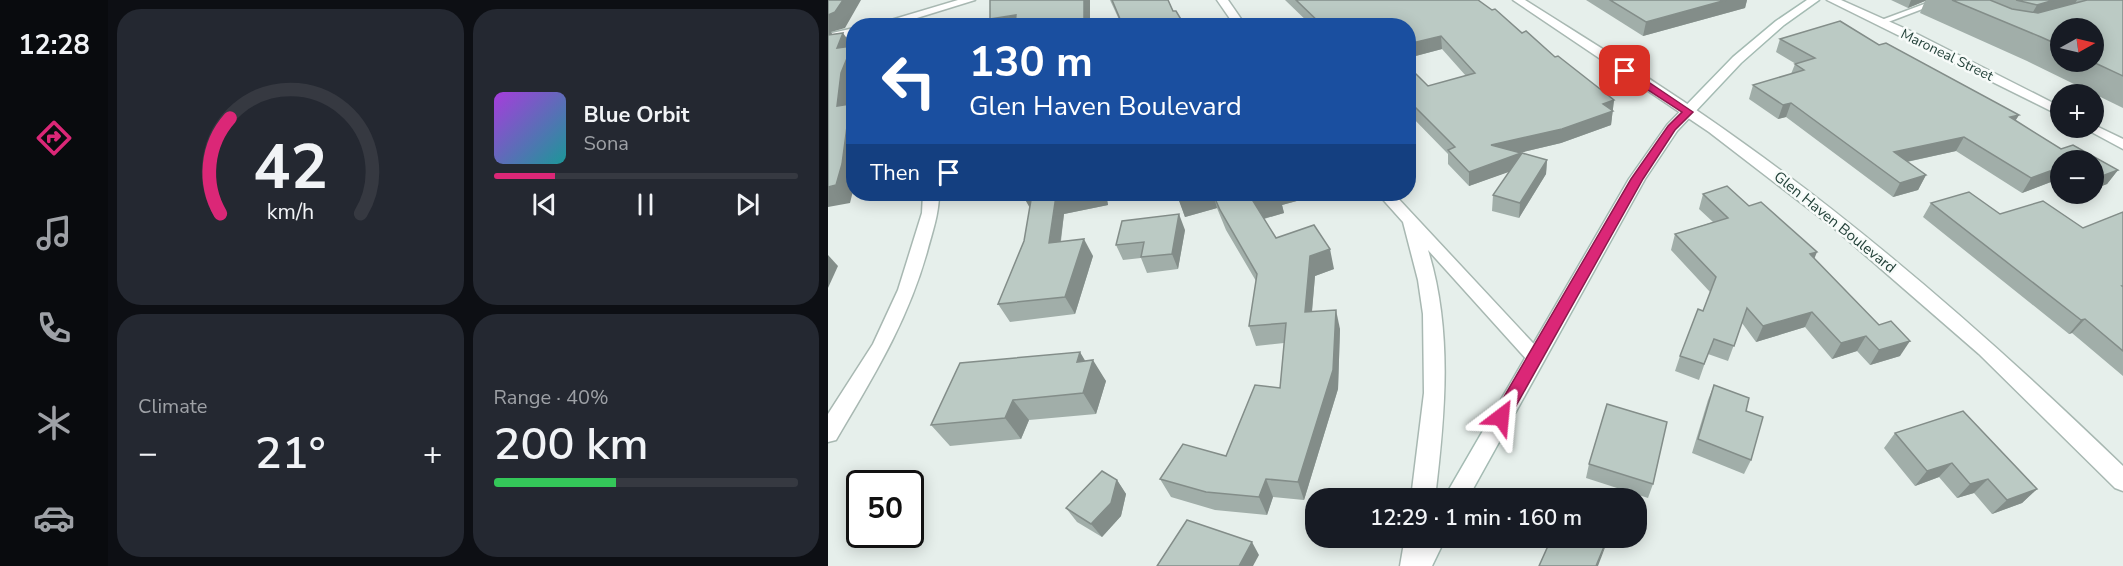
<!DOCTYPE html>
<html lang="en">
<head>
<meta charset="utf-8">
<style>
  :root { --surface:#171b24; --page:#242831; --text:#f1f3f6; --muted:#9ea1a6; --line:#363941; --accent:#db2777 }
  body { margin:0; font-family:"Nunito Sans",sans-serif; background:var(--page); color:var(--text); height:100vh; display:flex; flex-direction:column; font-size:22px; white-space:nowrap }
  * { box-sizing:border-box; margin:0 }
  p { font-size:20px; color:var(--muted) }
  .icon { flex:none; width:33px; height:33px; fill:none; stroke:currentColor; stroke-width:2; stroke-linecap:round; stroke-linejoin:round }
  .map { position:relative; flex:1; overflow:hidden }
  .side { display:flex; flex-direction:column; gap:9px; padding:9px; background:#0d0f14; width:720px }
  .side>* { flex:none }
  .top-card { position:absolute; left:18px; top:18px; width:570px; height:183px; border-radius:24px; box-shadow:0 3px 15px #0003; background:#1a4fa0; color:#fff; overflow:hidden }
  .needle { width:39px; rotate:82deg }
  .tools { position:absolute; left:1222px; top:18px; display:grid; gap:12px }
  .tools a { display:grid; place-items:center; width:54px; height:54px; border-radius:50%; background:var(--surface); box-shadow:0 3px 15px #0003; font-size:30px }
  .speed { position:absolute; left:18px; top:470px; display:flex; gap:12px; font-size:30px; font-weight:700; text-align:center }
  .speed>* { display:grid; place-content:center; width:78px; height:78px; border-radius:50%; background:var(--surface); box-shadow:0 3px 15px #0003; line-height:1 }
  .speed .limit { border:3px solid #111; border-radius:9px; background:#fff; color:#111 }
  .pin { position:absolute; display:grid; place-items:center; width:51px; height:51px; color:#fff; margin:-26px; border-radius:12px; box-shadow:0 3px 9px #0006 }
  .me { position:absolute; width:66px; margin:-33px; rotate:29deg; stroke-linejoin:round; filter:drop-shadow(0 0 4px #0008) }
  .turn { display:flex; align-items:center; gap:21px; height:126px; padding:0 24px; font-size:27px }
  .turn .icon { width:78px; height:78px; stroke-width:2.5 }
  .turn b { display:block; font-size:42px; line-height:51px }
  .then { display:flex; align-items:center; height:57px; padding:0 24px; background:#0003; gap:12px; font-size:22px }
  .big { font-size:45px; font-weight:600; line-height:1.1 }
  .side .widget { flex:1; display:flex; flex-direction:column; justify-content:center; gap:9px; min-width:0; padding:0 21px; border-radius:24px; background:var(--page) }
  .side .dial { align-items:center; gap:0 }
  .dial svg { height:156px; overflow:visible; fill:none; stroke:var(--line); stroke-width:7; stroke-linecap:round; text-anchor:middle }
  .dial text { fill:var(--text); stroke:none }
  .song { display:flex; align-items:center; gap:18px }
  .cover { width:72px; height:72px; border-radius:9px; background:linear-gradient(135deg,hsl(280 70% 55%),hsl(180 70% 35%)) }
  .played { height:6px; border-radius:3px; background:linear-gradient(90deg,var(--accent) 20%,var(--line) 20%) }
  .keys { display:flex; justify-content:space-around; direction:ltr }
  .heat { display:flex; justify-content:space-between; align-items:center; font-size:33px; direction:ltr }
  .charge { height:9px; border-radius:4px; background:linear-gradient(90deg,#34c759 40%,var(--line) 0) }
  .side .tiles { flex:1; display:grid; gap:9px; grid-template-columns:repeat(2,1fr) }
  .trip { position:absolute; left:477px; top:488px; width:342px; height:60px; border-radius:24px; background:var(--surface); box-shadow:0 3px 15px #0003; font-weight:600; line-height:60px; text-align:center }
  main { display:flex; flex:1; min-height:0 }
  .menu { display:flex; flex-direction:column; width:108px; justify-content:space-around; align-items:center; background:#090b0e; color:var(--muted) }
  .menu .icon { width:42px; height:42px }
  .menu .current { color:var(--accent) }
  .menu b { font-size:27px; color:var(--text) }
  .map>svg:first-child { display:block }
</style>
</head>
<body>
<main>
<nav class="menu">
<b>12:28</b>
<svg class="icon current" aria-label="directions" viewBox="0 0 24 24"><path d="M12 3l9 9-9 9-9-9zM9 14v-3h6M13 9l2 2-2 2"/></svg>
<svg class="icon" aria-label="music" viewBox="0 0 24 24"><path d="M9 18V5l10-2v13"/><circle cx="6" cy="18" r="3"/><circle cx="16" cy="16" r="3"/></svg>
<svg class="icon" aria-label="phone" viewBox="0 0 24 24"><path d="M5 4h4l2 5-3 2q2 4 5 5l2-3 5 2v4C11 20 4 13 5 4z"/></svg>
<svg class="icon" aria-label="climate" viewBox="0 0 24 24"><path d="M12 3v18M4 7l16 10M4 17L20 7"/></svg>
<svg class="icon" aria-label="car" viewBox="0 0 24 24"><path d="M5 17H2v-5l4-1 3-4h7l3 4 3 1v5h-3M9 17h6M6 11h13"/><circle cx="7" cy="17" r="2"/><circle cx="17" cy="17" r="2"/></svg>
</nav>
<section class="side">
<div class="tiles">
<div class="widget dial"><svg viewBox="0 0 100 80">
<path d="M14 69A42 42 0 1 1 86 69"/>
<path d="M14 69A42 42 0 0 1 19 20" stroke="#db2777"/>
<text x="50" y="56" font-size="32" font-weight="700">42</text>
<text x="50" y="72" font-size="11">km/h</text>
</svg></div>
<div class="widget">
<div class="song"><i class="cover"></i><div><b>Blue Orbit</b><p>Sona</p></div></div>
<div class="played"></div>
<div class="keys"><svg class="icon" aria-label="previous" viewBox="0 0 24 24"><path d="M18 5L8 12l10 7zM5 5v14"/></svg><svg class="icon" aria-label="pause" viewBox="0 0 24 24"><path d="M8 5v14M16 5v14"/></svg><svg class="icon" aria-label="next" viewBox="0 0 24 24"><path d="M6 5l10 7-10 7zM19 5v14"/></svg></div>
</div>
<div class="widget"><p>Climate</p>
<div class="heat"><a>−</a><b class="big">21°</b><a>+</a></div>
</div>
<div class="widget"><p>Range · 40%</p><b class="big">200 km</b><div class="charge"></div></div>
</div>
</section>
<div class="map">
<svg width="1295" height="566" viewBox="0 0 1295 566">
  <rect width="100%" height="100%" fill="#e6efeb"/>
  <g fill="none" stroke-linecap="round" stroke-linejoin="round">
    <g stroke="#a8b8b2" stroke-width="3">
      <polygon id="service" points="1107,0 1118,0 1055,24 1048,22"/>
    </g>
    <g stroke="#a8b8b2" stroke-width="3">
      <g id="minor">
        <polygon points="130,0 147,0 63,26 43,26"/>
        <polygon points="389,0 400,0 418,26 407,26"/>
        <path d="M685,0H697C771,47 847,93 918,145C1052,241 1176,351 1295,466V491L1287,488L1151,354L1007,229L881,132Z"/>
        <polygon points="999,0 1013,0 1087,33 1233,107 1233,116"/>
        <polygon points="26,28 26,35 0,42 0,34"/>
        <polygon points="1266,125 1295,139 1295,149 1256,128 1266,128"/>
        <path d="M95,194H111C111,214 104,233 99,252C79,323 45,377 8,440L0,442V414L45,344L70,290L94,213Z"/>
        <path d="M550,194H566L717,356L714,361L707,364L700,361L600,250C625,331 617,415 607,498H583L596,393L595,314L590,280L575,222Z"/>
        <polygon points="577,537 601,537 598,566 572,566"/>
      </g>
    </g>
    <g stroke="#a4bbb3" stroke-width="3">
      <g id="secondary">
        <polygon points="979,0 991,0 956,25 913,63 849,131 817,179 640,498 616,498 801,179 839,125 905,57 948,21"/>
        <polygon points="593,537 618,537 604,566 577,566"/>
      </g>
    </g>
    <use href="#service" fill="#fff" fill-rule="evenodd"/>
    <use href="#minor" fill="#fff" fill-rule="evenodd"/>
    <use href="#secondary" fill="#fff" fill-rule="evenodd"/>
  </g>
  <g fill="#a1aea9" fill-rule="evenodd">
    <polygon points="282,0 340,0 345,11 357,26 294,26"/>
    <polygon points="457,0 650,0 786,100 783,125 733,143 691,153 693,153 693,156 719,160 718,174 691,218 664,211 665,195 682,171 641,186 620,164 620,154 582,115 580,115 580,66 600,86 638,76 614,49 580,58 580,26 484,26"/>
    <polygon points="758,0 919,0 917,8 815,36"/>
    <path d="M1063,0H1295V108L1199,61L1092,13L1097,1L1080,8ZM1233,28L1266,62H1233Z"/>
    <polygon points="1012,21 1051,45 1058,43 1191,115 1187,121 1233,149 1245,145 1290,170 1279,184 1266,189 1266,160 1233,160 1233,183 1228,180 1194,193 1128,151 1079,162 1098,175 1090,190 1065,197 958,117 950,119 921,99 925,85 963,74 967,64 968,64 948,52 952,39"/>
    <polygon points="194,194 278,194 280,205 236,214 233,241 265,256 247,314 182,322 170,304 196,241 202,207"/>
    <polygon points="349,194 474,194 476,199 454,205 456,213 436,219 448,238 506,269 487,276 484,312 512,329 510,389 476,500 445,497 439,515 387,510 343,497 332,479 398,456 452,388 456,343 428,346 421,326 428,281 398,230 389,208 357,217"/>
    <polygon points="875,194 921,206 986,258 1072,356 1042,365 1029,351 1004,359 977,327 928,342 914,323 900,361 880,354 871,380 847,371 852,356 875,311 882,292 843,250 847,234 885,222 871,209"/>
    <polygon points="1103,203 1255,228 1295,212 1295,376 1244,333 1241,334 1095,217"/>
    <polygon points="357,230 350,269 319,273 313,258 295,260 288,245"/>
    <polygon points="257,361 278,381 268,414 201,420 193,439 122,446 103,425"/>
    <polygon points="886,385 918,411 923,460 916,474 864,453 880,400"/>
    <polygon points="1067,433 1209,489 1194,503 1164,514 1146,493 1129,498 1111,477 1087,486 1056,448"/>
    <polygon points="761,464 825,484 820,498 758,478"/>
    <polygon points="289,480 298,494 293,516 274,537 249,522 238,508"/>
  </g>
  <g fill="#838d89">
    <polygon points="15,0 33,0 17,28 3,32 9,42 0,47 0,15"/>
    <rect x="256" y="0" width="6" height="26"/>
    <polygon points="898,0 919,0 917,8 815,36 818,22"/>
    <polygon points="1083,0 1098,0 1097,1 1080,8"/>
    <polygon points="1226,0 1249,0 1240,15 1196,28 1209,5"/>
    <polygon points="188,15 193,26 165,26 162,19"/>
    <polygon points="15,33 26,48 26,86 24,90 23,105 26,109 26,187 22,203 0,207 0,187 9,106 9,48"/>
    <polygon points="613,36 614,49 580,58 580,44"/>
    <polygon points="786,100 783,125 733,143 662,160 663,145"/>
    <polygon points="580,101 581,101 582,115 580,115"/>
    <polygon points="963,103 958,117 950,119 955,105"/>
    <polygon points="1191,115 1182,129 1182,117"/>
    <polygon points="1136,137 1128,151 1059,166 1066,152"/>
    <polygon points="693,153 692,168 641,186 641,172"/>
    <polygon points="719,160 718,174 691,218 692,203"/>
    <polygon points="1233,167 1233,173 1228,180 1194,193 1203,178"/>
    <polygon points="1290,170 1279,184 1266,189 1266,179"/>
    <polygon points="1098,175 1090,190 1065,197 1072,183"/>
    <polygon points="194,194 206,194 203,210"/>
    <polygon points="244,194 278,194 280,205 236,214 230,260 221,243 228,196"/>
    <polygon points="364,194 385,194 389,208 357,217 350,198"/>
    <polygon points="449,194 474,194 476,199 454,205 456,213 431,220 425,201"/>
    <polygon points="351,214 357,230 350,269 344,254"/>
    <polygon points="256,239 265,256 247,314 237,297"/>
    <polygon points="502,249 506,269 487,276 482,332 477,312 482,256"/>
    <polygon points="989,252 983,267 982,254"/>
    <polygon points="0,255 10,266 0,288"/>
    <polygon points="508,310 512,329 510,389 476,500 470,482"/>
    <polygon points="984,312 977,327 928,342 935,326"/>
    <polygon points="1257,319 1244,333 1241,334 1253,320"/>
    <polygon points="1038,336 1029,351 1004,359 1013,343"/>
    <polygon points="1082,341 1072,356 1042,365 1051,350"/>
    <polygon points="252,352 262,369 265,360 278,381 268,414 255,393 249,362"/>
    <polygon points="185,400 201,420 193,439 177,418"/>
    <polygon points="1124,463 1111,477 1087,486 1099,471"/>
    <polygon points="438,479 445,497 439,515 431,497"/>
    <polygon points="1160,479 1146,493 1129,498 1142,484"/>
    <polygon points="289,480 298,494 293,516 274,537 263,524"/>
    <polygon points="1209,489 1194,503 1164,514 1179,500"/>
    <polygon points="781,537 770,566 768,566"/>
    <polygon points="424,542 431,555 425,566 411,566"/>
  </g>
  <g fill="#bbcac4" stroke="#838d89" stroke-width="1.5">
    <polygon points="0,0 15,0 7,12 0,15"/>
    <polygon points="162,0 256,0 256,26 187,26 188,15 162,19"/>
    <polygon points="284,0 340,0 345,11 348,11 357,26 295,26"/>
    <polygon points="468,0 650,0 664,10 667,9 694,33 698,31 727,57 730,56 786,100 775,104 785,111 734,129 663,145 693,153 641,172 620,150 627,147 581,101 580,101 580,66 600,86 647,73 613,36 580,44 580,26 495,26"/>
    <polygon points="782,0 898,0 818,22"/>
    <polygon points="1124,0 1162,0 1184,9 1210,13 1259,0 1295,0 1295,76 1265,62 1266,62 1266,28 1233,28 1233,46 1213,37"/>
    <polygon points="1188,0 1226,0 1209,5"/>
    <polygon points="1012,21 1051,45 1058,43 1191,115 1182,117 1233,149 1245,145 1290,170 1266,179 1266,160 1233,160 1233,167 1203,178 1136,137 1066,152 1098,175 1072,183 963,103 955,105 925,85 976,70 967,64 987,58 952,39"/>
    <polygon points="15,33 9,48 24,46 13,73 9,106 22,104 14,164 8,185 0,187 0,35"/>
    <polygon points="694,153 719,160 692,203 665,195"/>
    <polygon points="899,186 921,206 933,202 989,252 982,254 1051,325 1063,321 1082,341 1051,350 1038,336 1013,343 984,312 935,326 919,308 906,346 886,339 876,364 852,356 870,309 875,311 888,277 847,234 900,218 875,194"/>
    <polygon points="1141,192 1172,214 1215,201 1255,228 1295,212 1295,286 1294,286 1295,287 1295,351 1257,319 1253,320 1103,203"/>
    <polygon points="204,194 244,194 228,196 221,243 256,239 237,297 170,304 196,241"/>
    <polygon points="349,194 364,194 350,198"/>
    <polygon points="385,194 451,194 425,201 448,238 486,225 502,249 482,256 477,312 508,310 505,370 470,482 438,479 431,497 378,492 332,479 355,444 398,456 427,385 452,388 458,323 421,326 429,274 392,210"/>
    <polygon points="351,214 344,254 313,257 316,242 288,245 294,221"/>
    <polygon points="252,352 249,362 265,360 255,393 185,400 177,418 103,425 132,363"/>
    <polygon points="886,385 921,398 918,411 935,417 923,460 870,439"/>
    <polygon points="779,404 839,422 825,484 761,464"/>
    <polygon points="1135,411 1209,489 1179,500 1160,479 1142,484 1124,463 1099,471 1067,433"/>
    <polygon points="274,471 289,480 283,503 263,524 238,508"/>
    <polygon points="359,520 424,542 411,566 329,566"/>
    <polygon points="724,537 780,537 768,566 711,566"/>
  </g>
  <polygon fill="#db2777" stroke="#8e194d" stroke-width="1.5" points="794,69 801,69 865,112 847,130 815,179 679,422 673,424 667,422 665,417 667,412 803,179 840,126 854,112 794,73"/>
  <g text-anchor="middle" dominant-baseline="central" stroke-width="5" stroke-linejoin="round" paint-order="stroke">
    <g font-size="14" fill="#24423a" stroke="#f7fbf9">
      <text transform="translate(1119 55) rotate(26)">Maroneal Street</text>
    </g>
    <g font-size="15" fill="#24423a" stroke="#f7fbf9">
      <text transform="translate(1007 222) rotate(39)">Glen Haven Boulevard</text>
    </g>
  </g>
</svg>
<div class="tools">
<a><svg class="needle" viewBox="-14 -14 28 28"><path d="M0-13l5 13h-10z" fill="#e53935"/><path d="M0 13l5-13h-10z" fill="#9ea1a6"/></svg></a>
<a>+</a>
<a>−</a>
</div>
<div class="speed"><div class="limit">50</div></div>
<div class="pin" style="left:797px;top:71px;background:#d93025"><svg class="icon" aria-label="arrive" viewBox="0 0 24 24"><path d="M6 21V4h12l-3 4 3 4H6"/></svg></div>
<svg class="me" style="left:673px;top:417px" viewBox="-20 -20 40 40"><path d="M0-17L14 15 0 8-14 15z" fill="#db2777" stroke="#fff" stroke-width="4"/></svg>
<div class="trip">12:29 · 1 min · 160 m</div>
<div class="top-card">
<div class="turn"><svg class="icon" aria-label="left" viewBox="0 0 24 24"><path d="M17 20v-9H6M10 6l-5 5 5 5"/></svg><div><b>130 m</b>Glen Haven Boulevard</div></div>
<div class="then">Then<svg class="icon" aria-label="arrive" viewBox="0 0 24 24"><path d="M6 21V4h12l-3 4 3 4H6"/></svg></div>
</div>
</div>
</main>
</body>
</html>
